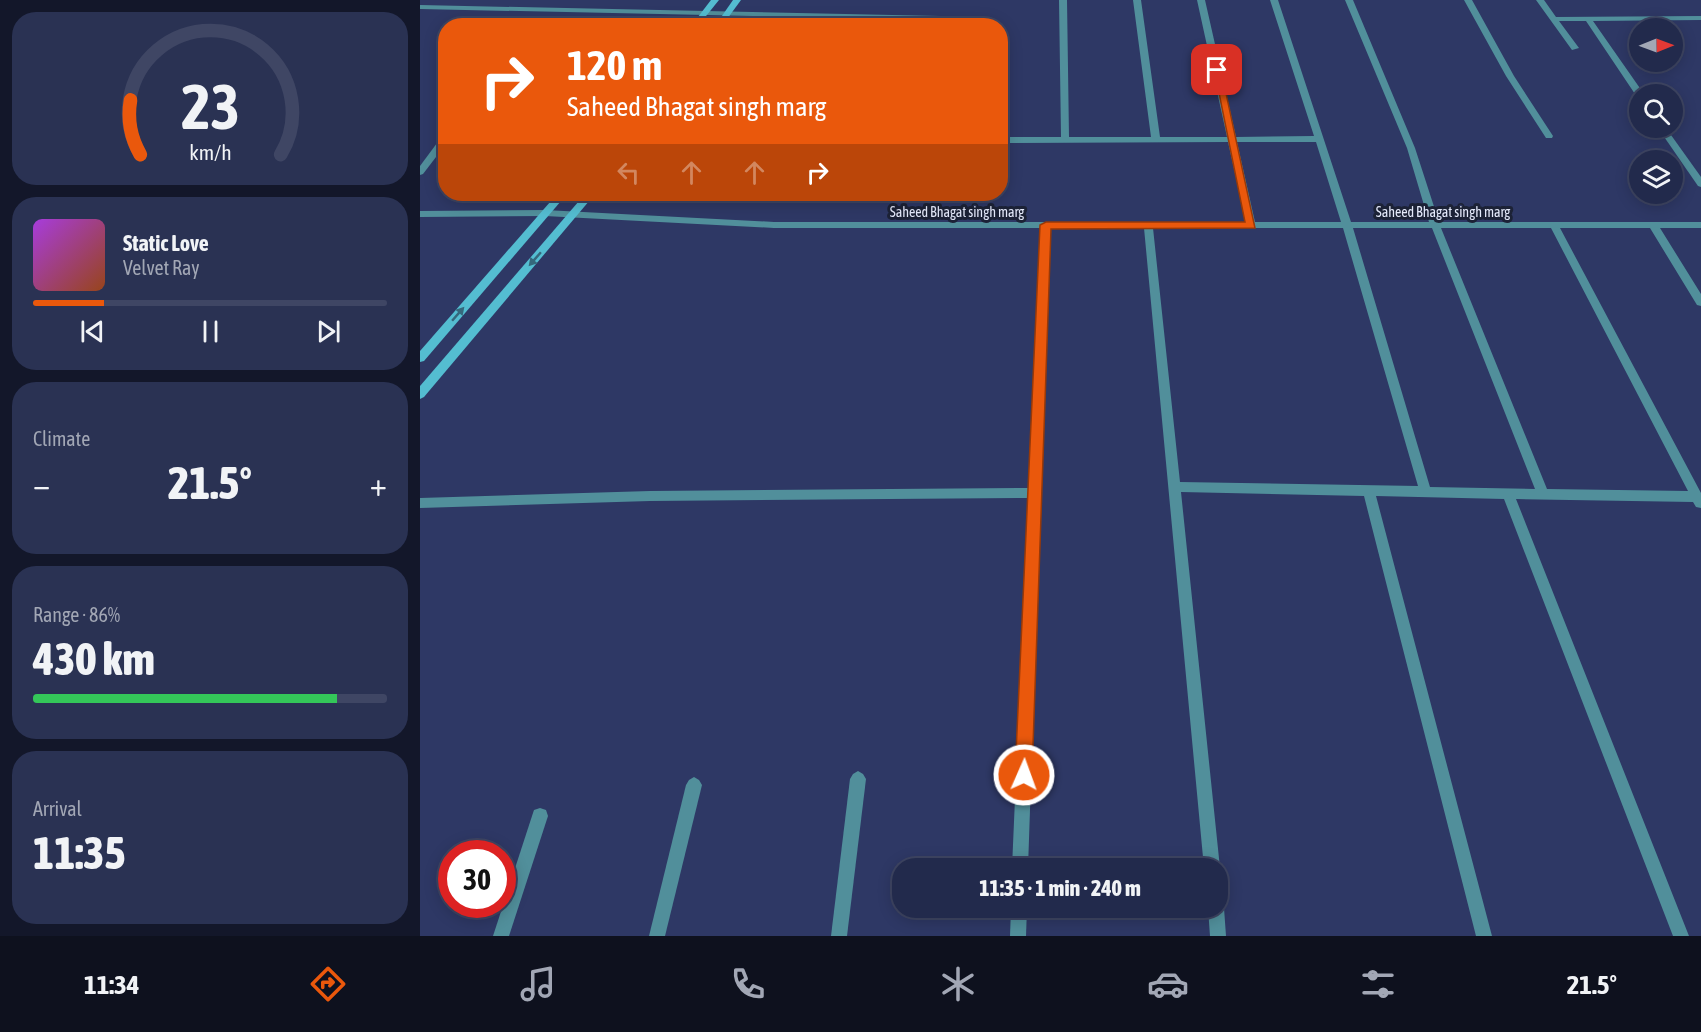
<!DOCTYPE html>
<html lang="en">
<head>
<meta charset="utf-8">
<style>
  :root { --surface:#222a4c; --page:#2a3253; --text:#f1f3f6; --muted:#a2a7b5; --line:#3f4664; --accent:#ea580c }
  body { margin:0; font-family:"Asap Condensed",sans-serif; background:var(--page); color:var(--text); height:100vh; display:flex; flex-direction:column; font-size:22px; white-space:nowrap }
  * { box-sizing:border-box; margin:0 }
  p { font-size:20px; color:var(--muted) }
  .icon { flex:none; width:33px; height:33px; fill:none; stroke:currentColor; stroke-width:2; stroke-linecap:round; stroke-linejoin:round }
  .map { position:relative; flex:1; overflow:hidden }
  .panel { display:flex; flex-direction:column; gap:12px; padding:12px; background:#13172a; width:420px }
  .panel>* { flex:none }
  .guide { position:absolute; left:18px; top:18px; width:570px; height:183px; border-radius:24px; box-shadow:0 3px 15px #0003,0 0 0 2px var(--line); background:#ea580c; color:#fff; overflow:hidden }
  .needle { width:39px; rotate:89deg }
  .fabs { position:absolute; left:1209px; top:18px; display:grid; gap:12px }
  .fabs a { display:grid; place-items:center; width:54px; height:54px; border-radius:50%; background:var(--surface); box-shadow:0 3px 15px #0003,0 0 0 2px var(--line); font-size:30px }
  .speed { position:absolute; left:18px; top:840px; display:flex; gap:12px; font-size:30px; font-weight:700; text-align:center }
  .speed>* { display:grid; place-content:center; width:78px; height:78px; border-radius:50%; background:var(--surface); box-shadow:0 3px 15px #0003,0 0 0 2px var(--line); line-height:1 }
  .speed .limit { border:9px solid #d22; background:#fff; color:#111 }
  .pin { position:absolute; display:grid; place-items:center; width:51px; height:51px; color:#fff; margin:-26px; border-radius:12px; box-shadow:0 3px 9px #0006 }
  .me { position:absolute; width:66px; margin:-33px; rotate:2deg; stroke-linejoin:round; filter:drop-shadow(0 0 4px #0008) }
  .turn { display:flex; align-items:center; gap:21px; height:126px; padding:0 30px; font-size:27px }
  .turn .icon { width:78px; height:78px; stroke-width:2.5 }
  .turn b { display:block; font-size:42px; line-height:51px }
  .lanes { display:flex; align-items:center; height:57px; padding:0 30px; background:#0003; justify-content:center; gap:30px; direction:ltr }
  .lanes .off { opacity:.35 }
  .big { font-size:45px; font-weight:800; line-height:1.1 }
  .panel .widget { flex:1; display:flex; flex-direction:column; justify-content:center; gap:9px; min-width:0; padding:0 21px; border-radius:24px; background:var(--page) }
  .panel .dial { align-items:center; gap:0 }
  .dial svg { height:156px; overflow:visible; fill:none; stroke:var(--line); stroke-width:7; stroke-linecap:round; text-anchor:middle }
  .dial text { fill:var(--text); stroke:none }
  .song { display:flex; align-items:center; gap:18px }
  .cover { width:72px; height:72px; border-radius:9px; background:linear-gradient(135deg,hsl(280 70% 55%),hsl(20 70% 35%)) }
  .played { height:6px; border-radius:3px; background:linear-gradient(90deg,var(--accent) 20%,var(--line) 20%) }
  .keys { display:flex; justify-content:space-around; direction:ltr }
  .heat { display:flex; justify-content:space-between; align-items:center; font-size:33px; direction:ltr }
  .charge { height:9px; border-radius:4px; background:linear-gradient(90deg,#34c759 86%,var(--line) 0) }
  .trip { position:absolute; left:472px; top:858px; width:336px; height:60px; border-radius:24px; background:var(--surface); box-shadow:0 3px 15px #0003,0 0 0 2px var(--line); font-weight:800; line-height:60px; text-align:center }
  .tab-bar { display:flex; height:96px; justify-content:space-around; align-items:center; background:#0e111e; color:var(--muted) }
  .tab-bar .icon { width:42px; height:42px }
  .tab-bar .selected { color:var(--accent) }
  .tab-bar b { font-size:27px; color:var(--text) }
  main { display:flex; flex:1; min-height:0 }
  .map>svg:first-child { display:block }
</style>
</head>
<body>
<main>
<section class="panel">
<div class="widget dial"><svg viewBox="0 0 100 80">
<path d="M14 69A42 42 0 1 1 86 69"/>
<path d="M14 69A42 42 0 0 1 9 41" stroke="#ea580c"/>
<text x="50" y="56" font-size="32" font-weight="700">23</text>
<text x="50" y="72" font-size="11">km/h</text>
</svg></div>
<div class="widget">
<div class="song"><i class="cover"></i><div><b>Static Love</b><p>Velvet Ray</p></div></div>
<div class="played"></div>
<div class="keys"><svg class="icon" aria-label="previous" viewBox="0 0 24 24"><path d="M18 5L8 12l10 7zM5 5v14"/></svg><svg class="icon" aria-label="pause" viewBox="0 0 24 24"><path d="M8 5v14M16 5v14"/></svg><svg class="icon" aria-label="next" viewBox="0 0 24 24"><path d="M6 5l10 7-10 7zM19 5v14"/></svg></div>
</div>
<div class="widget"><p>Climate</p>
<div class="heat"><a>−</a><b class="big">21.5°</b><a>+</a></div>
</div>
<div class="widget"><p>Range · 86%</p><b class="big">430 km</b><div class="charge"></div></div>
<div class="widget"><p>Arrival</p><b class="big">11:35</b></div>
</section>
<div class="map">
<svg width="1281" height="936" viewBox="0 0 1281 936">
  <rect width="100%" height="100%" fill="#2e3865"/>
  <g fill="none" stroke-linecap="round" stroke-linejoin="round">
    <g fill="#518f9b" fill-rule="evenodd">
      <path d="M639,0H647L649,137H731L713,0H721L740,137H807L777,0H785L816,137L894,136L850,0H858L931,222H1009L987,148L925,0H933L995,148L1019,222H1281V228H1240L1281,294V306L1277,305L1230,228H1140L1281,493V508L1276,507L1273,502L1096,499L1269,936H1253L1084,499L956,496L1072,936H1056L944,496L761,492L800,868L798,873V868H784L724,228H630L608,868H592L608,498L230,501L0,508V498L230,491L609,488L620,228H354L125,216L0,217V211L125,210L354,222H826L808,142L580,143V137H641ZM817,142H896L921,222H835ZM733,228H923L998,486L760,482ZM933,228H1012L1115,489L1010,487ZM1021,228H1131L1268,491L1127,489Z"/>
      <polygon points="1044,0 1052,0 1094,76 1133,136 1132,138 1126,138 1086,76"/>
      <polygon points="1116,0 1124,0 1136,17 1281,16 1281,20 1173,21 1224,94 1220,94 1220,97 1217,97 1166,21 1139,21 1159,48 1152,50"/>
      <polygon points="0,5 568,17 572,19 568,21 0,9"/>
      <polygon points="1238,128 1246,128 1281,177 1281,187 1278,186"/>
      <polygon points="26,134 26,144 3,174 0,175 0,166 23,135"/>
      <polygon points="438,771 443,774 446,779 427,936 411,936 430,779 433,774"/>
      <polygon points="274,777 279,780 282,785 245,936 229,936 266,785 269,780"/>
      <polygon points="120,808 126,810 128,816 89,936 73,936 112,816 114,810"/>
      <polygon points="798,901 802,902 804,908 806,936 790,936 788,908 798,908"/>
      <polygon points="591,908 607,908 606,936 590,936"/>
    </g>
    <g fill="#54bdd1" fill-rule="evenodd">
      <polygon points="291,0 299,0 278,26 271,26"/>
      <polygon points="313,0 321,0 302,26 295,26"/>
      <polygon points="137,194 147,194 4,361 0,362 0,351"/>
      <polygon points="165,194 175,194 4,397 0,399 0,386"/>
    </g>
  </g>
  <defs><path id="oneway-solid" d="M-6-.8H1V-3.2L6.5 0L1 3.2V.8H-6Z" transform="scale(1.5)"/></defs>
  <g fill="#35687c">
    <use href="#oneway-solid" transform="translate(115 259) rotate(131)"/>
    <use href="#oneway-solid" transform="translate(38 314) rotate(-49)"/>
  </g>
  <polygon fill="#ea580c" stroke="#983908" stroke-width="1.5" points="794,68 801,70 835,228 631,229 612,775 610,781 604,783 598,781 595,775 620,225 626,222 825,222"/>
  <g text-anchor="middle" dominant-baseline="central" stroke-width="6" stroke-linejoin="round" paint-order="stroke">
    <g font-size="14" fill="#e5eafb" stroke="#1c2236">
      <text x="537" y="212">Saheed Bhagat singh marg</text>
      <text x="1023" y="212">Saheed Bhagat singh marg</text>
    </g>
  </g>
</svg>
<div class="fabs">
<a><svg class="needle" viewBox="-14 -14 28 28"><path d="M0-13l5 13h-10z" fill="#e53935"/><path d="M0 13l5-13h-10z" fill="#a2a7b5"/></svg></a>
<a><svg class="icon" aria-label="search" viewBox="0 0 24 24"><circle cx="10" cy="10" r="6"/><path d="M15 15l6 6"/></svg></a>
<a><svg class="icon" aria-label="layers" viewBox="0 0 24 24"><path d="M12 4l9 5-9 5-9-5zM3 14l9 5 9-5"/></svg></a>
</div>
<div class="speed"><div class="limit">30</div></div>
<div class="pin" style="left:797px;top:70px;background:#d93025"><svg class="icon" aria-label="arrive" viewBox="0 0 24 24"><path d="M6 21V4h12l-3 4 3 4H6"/></svg></div>
<svg class="me" style="left:604px;top:775px" viewBox="-20 -20 40 40"><circle r="17" fill="#ea580c" stroke="#fff" stroke-width="3"/><path d="M0-11L8 9 0 5-8 9z" fill="#fff"/></svg>
<div class="trip">11:35 · 1 min · 240 m</div>
<div class="guide">
<div class="turn"><svg class="icon" aria-label="right" viewBox="0 0 24 24"><path d="M7 20v-9h11M14 6l5 5-5 5"/></svg><div><b>120 m</b>Saheed Bhagat singh marg</div></div>
<div class="lanes"><svg class="icon off" aria-label="left" viewBox="0 0 24 24"><path d="M17 20v-9H6M10 6l-5 5 5 5"/></svg><svg class="icon off" aria-label="ahead" viewBox="0 0 24 24"><path d="M12 20V5M6 11l6-6 6 6"/></svg><svg class="icon off" aria-label="ahead" viewBox="0 0 24 24"><path d="M12 20V5M6 11l6-6 6 6"/></svg><svg class="icon" aria-label="right" viewBox="0 0 24 24"><path d="M7 20v-9h11M14 6l5 5-5 5"/></svg></div>
</div>
</div>
</main>
<nav class="tab-bar">
<b>11:34</b>
<svg class="icon selected" aria-label="directions" viewBox="0 0 24 24"><path d="M12 3l9 9-9 9-9-9zM9 14v-3h6M13 9l2 2-2 2"/></svg>
<svg class="icon" aria-label="music" viewBox="0 0 24 24"><path d="M9 18V5l10-2v13"/><circle cx="6" cy="18" r="3"/><circle cx="16" cy="16" r="3"/></svg>
<svg class="icon" aria-label="phone" viewBox="0 0 24 24"><path d="M5 4h4l2 5-3 2q2 4 5 5l2-3 5 2v4C11 20 4 13 5 4z"/></svg>
<svg class="icon" aria-label="climate" viewBox="0 0 24 24"><path d="M12 3v18M4 7l16 10M4 17L20 7"/></svg>
<svg class="icon" aria-label="car" viewBox="0 0 24 24"><path d="M5 17H2v-5l4-1 3-4h7l3 4 3 1v5h-3M9 17h6M6 11h13"/><circle cx="7" cy="17" r="2"/><circle cx="17" cy="17" r="2"/></svg>
<svg class="icon" aria-label="filters" viewBox="0 0 24 24"><path d="M4 7h16M4 17h16"/><circle cx="9" cy="7" r="2"/><circle cx="15" cy="17" r="2"/></svg>
<b>21.5°</b>
</nav>
</body>
</html>
